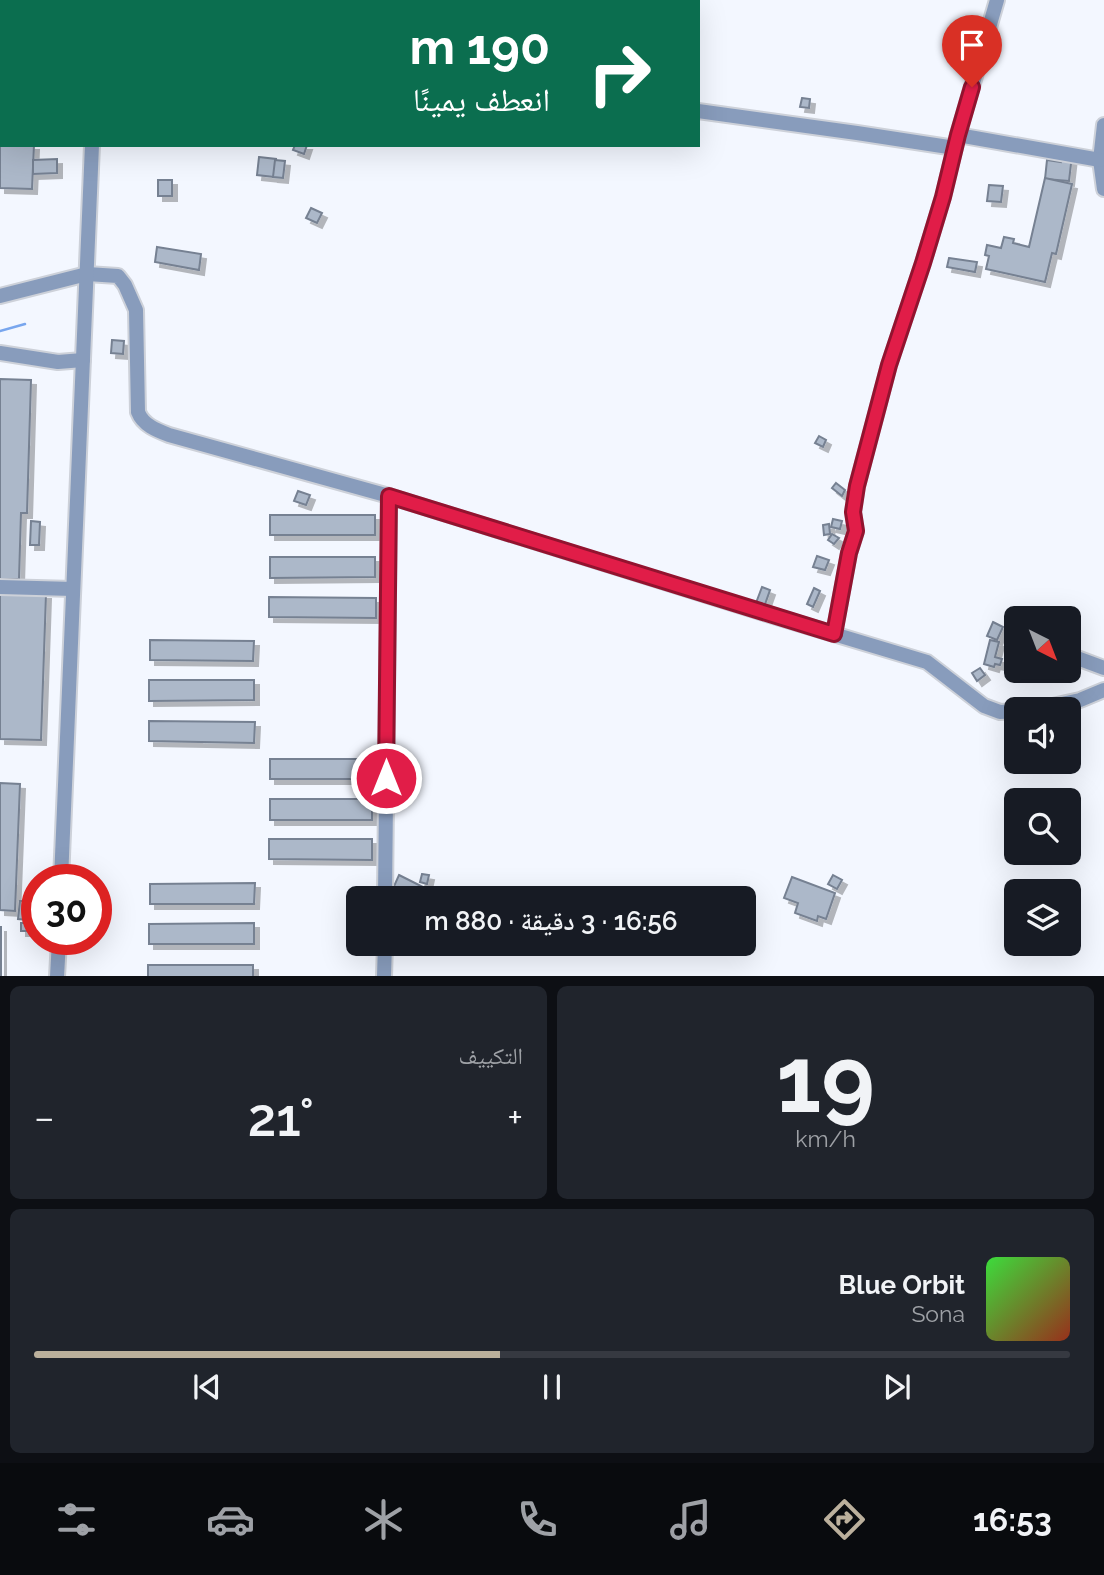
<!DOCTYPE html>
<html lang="ar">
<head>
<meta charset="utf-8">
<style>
  :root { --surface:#171b24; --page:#20242c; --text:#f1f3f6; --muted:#9ea1a6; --line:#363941; --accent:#bbb09c }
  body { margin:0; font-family:Raleway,"Noto Naskh Arabic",sans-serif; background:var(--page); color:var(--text); direction:rtl; height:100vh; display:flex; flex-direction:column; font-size:26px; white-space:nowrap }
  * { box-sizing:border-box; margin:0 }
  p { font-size:23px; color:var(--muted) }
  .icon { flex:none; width:38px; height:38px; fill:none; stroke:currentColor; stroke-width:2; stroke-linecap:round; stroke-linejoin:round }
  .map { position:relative; height:976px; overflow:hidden; direction:ltr }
  .drawer { display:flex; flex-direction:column; gap:10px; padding:10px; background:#0d0f14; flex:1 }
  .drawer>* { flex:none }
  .hud { position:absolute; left:0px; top:0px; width:700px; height:147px; box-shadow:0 7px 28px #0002; direction:rtl; background:#0b6e4f; color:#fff; overflow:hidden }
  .needle { width:46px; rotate:138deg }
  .controls { position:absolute; left:1004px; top:606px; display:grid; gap:14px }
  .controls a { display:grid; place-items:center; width:77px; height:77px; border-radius:10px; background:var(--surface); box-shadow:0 7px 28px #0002; font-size:35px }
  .speed { position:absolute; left:21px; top:864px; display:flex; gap:14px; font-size:35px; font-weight:700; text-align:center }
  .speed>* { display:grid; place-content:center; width:91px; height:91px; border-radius:50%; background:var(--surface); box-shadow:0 7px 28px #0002; line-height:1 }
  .speed .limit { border:10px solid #d22; background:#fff; color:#111 }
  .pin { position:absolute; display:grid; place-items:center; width:60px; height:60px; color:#fff; margin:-72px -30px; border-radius:50% 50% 50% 0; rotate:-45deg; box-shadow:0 0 7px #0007 }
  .pin .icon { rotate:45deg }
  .me { position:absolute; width:77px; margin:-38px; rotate:0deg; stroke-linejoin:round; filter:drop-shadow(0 0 5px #0008) }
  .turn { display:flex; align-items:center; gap:24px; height:147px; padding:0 35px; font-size:32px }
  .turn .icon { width:91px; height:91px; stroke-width:2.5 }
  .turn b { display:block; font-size:49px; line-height:60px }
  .big { font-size:52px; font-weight:600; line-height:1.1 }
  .drawer .widget { flex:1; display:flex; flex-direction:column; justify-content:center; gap:10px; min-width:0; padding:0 24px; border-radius:10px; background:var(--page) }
  .drawer .dial { align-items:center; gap:0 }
  .dial b { font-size:91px; line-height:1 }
  .song { display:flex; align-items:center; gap:21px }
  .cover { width:84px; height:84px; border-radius:10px; background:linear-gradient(135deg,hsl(120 70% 55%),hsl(10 70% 35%)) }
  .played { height:7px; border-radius:4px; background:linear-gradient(90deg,var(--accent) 45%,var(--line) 45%) }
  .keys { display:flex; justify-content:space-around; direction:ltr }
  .heat { display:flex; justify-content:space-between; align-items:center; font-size:38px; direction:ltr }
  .drawer .tiles { flex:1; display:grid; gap:10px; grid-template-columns:1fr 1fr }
  .widget:last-child { grid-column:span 2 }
  .trip { position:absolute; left:346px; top:886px; width:410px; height:70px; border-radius:10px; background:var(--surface); box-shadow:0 7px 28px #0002; font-weight:600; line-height:70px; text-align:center; direction:rtl }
  .dock { display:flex; height:112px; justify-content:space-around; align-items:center; background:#090b0e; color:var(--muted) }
  .dock .icon { width:49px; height:49px }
  .dock .current { color:var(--accent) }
  .dock b { font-size:32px; color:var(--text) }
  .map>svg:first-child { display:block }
</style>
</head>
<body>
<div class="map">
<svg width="1104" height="977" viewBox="0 0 1104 977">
  <defs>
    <filter id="shadow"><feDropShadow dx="5" dy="5" stdDeviation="0" flood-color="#0004"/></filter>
  </defs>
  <rect width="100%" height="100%" fill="#f3f7ff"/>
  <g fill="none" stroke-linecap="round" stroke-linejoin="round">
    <polyline stroke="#78a6ee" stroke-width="2.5" points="0,331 25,324"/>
  </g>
  <g fill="#acb8c9" stroke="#768192" stroke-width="2" filter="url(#shadow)">
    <polygon points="270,0 300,0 299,2 270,2"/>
    <rect x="0" y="72" width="2" height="54"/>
    <polygon points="802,98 810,99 809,108 800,107"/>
    <polygon points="0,143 2,143 2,145 34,145 32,189 0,188"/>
    <polygon points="295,145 307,145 304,154 293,150"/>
    <polygon points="1062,154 1072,155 1069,181 1045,179 1047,160 1061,162"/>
    <polygon points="259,157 276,159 274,177 257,175"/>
    <polygon points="57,159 57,173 33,174 33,160"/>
    <polygon points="275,160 285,161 283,178 273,177"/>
    <polygon points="1045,178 1072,184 1056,254 1052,253 1045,282 986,269 989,256 985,255 987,245 1001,248 1004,237 1014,239 1013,243 1029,247"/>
    <rect x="158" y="180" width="14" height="16"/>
    <polygon points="989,185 1003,186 1001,202 987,201"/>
    <polygon points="311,208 322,213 317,223 306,218"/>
    <polygon points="157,247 201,254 199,270 155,262"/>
    <polygon points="949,258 977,262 975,272 947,267"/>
    <polygon points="112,340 124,341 123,354 111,353"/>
    <polygon points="0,379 31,380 27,513 21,513 19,579 0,579"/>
    <polygon points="819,436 826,440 823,447 815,443"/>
    <polygon points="836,483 845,490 842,496 832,488"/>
    <polygon points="298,491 310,495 306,505 294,501"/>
    <rect x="270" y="515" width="105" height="20"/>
    <polygon points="833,519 842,521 840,529 831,527"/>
    <polygon points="31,521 40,522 39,545 30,545"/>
    <polygon points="829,524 830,534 824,535 823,525"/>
    <polygon points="832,534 839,538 834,544 828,540"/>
    <polygon points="817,556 829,560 825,570 813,567"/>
    <polygon points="270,557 375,557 375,577 270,578"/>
    <polygon points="762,587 770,590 764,607 756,603"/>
    <polygon points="814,588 820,591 813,607 807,604"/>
    <polygon points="0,593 46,594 41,740 0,739"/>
    <polygon points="269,597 376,598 376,618 269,617"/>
    <polygon points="993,622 1003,627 997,640 987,636"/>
    <polygon points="150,640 254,641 253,661 150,660"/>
    <polygon points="990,640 999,642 995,657 1002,659 1000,665 995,664 994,667 984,664"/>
    <polygon points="980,668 985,675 977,681 972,673"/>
    <polygon points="149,680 254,680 254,700 149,701"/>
    <polygon points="149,721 255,722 254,743 149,741"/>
    <rect x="270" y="759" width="102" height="20"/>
    <polygon points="0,783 20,784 15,911 0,910"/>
    <rect x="270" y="799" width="102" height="21"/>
    <polygon points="269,839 372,839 372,860 269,859"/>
    <polygon points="422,874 429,875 427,884 420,882"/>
    <polygon points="399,875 427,889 424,898 396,898 390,895"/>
    <polygon points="833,875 842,880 837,889 828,884"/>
    <polygon points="792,877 835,893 826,919 818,916 817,921 795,913 798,903 784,898"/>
    <polygon points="255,883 254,904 150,904 150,884"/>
    <polygon points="441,888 447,888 446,898 436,898 436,892 441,892"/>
    <polygon points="20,901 29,901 28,920 18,919"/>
    <polygon points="21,923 27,923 28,931 21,931"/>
    <polygon points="254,923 254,944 149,944 149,924"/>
    <rect x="0" y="927" width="1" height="50"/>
    <rect x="148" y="965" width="105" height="12"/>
  </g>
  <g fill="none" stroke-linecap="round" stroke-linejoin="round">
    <g stroke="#cdd1d9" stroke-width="18">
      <g id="minor">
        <polyline points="173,0 173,2"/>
        <polyline points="98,2 98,0"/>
        <polyline points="698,111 857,133 955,148"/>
        <polyline points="1104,125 1100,160 1104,189"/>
        <polyline points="958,135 1100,160"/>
        <path d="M0,296L87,274L118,276L125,285L136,310L138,412C143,425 156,430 169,435L389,496L757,611L927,662L984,706L1000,712L1017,711"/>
        <polyline points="0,353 58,362 83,360"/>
        <polyline points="0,587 73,589"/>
        <polyline points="834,634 849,553 856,531 853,512 857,486 889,365 923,263 943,197 958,135 997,0"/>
        <polyline points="1069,655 1104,668"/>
        <polyline points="1039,709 1080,700 1104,690"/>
        <polyline points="61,880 92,145"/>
        <polyline points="385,898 389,496"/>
        <polyline points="57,977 59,940"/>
        <polyline points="384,977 385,943"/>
      </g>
    </g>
    <use href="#minor" stroke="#889cbc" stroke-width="14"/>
  </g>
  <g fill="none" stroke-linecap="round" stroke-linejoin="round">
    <g stroke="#92132f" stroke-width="18">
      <polyline id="route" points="386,778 389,496 834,634 849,553 856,531 853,512 857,486 889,365 923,263 943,197 958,135 972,87"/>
    </g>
    <use href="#route" stroke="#e11d48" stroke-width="12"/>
  </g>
</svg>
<div class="controls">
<a><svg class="needle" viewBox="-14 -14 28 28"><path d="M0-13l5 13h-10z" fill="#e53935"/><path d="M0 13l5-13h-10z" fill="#9ea1a6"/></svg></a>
<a><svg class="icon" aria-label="sound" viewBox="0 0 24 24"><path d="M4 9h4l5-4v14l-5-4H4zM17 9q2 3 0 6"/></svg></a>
<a><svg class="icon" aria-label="search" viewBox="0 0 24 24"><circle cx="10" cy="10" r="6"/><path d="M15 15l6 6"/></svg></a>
<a><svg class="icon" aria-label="layers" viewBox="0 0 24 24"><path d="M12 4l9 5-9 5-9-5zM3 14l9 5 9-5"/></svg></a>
</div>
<div class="speed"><div class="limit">30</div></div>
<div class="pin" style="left:972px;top:87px;background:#d93025"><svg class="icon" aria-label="arrive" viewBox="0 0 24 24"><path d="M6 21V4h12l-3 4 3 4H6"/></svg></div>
<svg class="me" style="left:386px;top:778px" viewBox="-20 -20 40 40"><circle r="17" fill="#e11d48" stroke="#fff" stroke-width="3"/><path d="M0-11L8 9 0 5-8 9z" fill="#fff"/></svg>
<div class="trip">16:56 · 3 دقيقة · 880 m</div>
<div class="hud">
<div class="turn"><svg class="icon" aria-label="right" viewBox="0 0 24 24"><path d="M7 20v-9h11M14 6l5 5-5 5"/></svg><div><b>190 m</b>انعطف يمينًا</div></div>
</div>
</div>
<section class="drawer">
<div class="tiles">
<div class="widget dial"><b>19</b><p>km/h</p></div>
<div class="widget"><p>التكييف</p>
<div class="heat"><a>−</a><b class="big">21°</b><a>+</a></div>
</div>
<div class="widget">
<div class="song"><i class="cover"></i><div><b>Blue Orbit</b><p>Sona</p></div></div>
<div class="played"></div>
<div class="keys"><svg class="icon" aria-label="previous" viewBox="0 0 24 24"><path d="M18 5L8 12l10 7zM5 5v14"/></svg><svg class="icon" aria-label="pause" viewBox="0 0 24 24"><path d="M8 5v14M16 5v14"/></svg><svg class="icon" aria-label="next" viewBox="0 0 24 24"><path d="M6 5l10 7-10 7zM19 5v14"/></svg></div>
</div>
</div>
</section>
<nav class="dock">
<b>16:53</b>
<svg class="icon current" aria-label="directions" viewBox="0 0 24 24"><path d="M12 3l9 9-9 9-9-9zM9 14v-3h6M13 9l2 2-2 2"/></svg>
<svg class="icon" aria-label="music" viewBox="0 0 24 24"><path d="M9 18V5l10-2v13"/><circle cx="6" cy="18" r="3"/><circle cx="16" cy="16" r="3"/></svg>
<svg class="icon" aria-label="phone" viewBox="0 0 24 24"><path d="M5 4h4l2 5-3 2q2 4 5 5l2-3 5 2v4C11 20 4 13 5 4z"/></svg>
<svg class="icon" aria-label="climate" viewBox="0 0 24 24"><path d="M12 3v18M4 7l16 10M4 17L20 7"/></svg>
<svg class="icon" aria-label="car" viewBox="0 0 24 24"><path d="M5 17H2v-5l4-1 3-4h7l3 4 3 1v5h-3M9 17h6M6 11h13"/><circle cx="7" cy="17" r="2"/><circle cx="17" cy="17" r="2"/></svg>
<svg class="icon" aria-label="filters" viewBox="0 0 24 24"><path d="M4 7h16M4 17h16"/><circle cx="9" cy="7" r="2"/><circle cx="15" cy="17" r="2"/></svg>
</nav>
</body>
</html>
